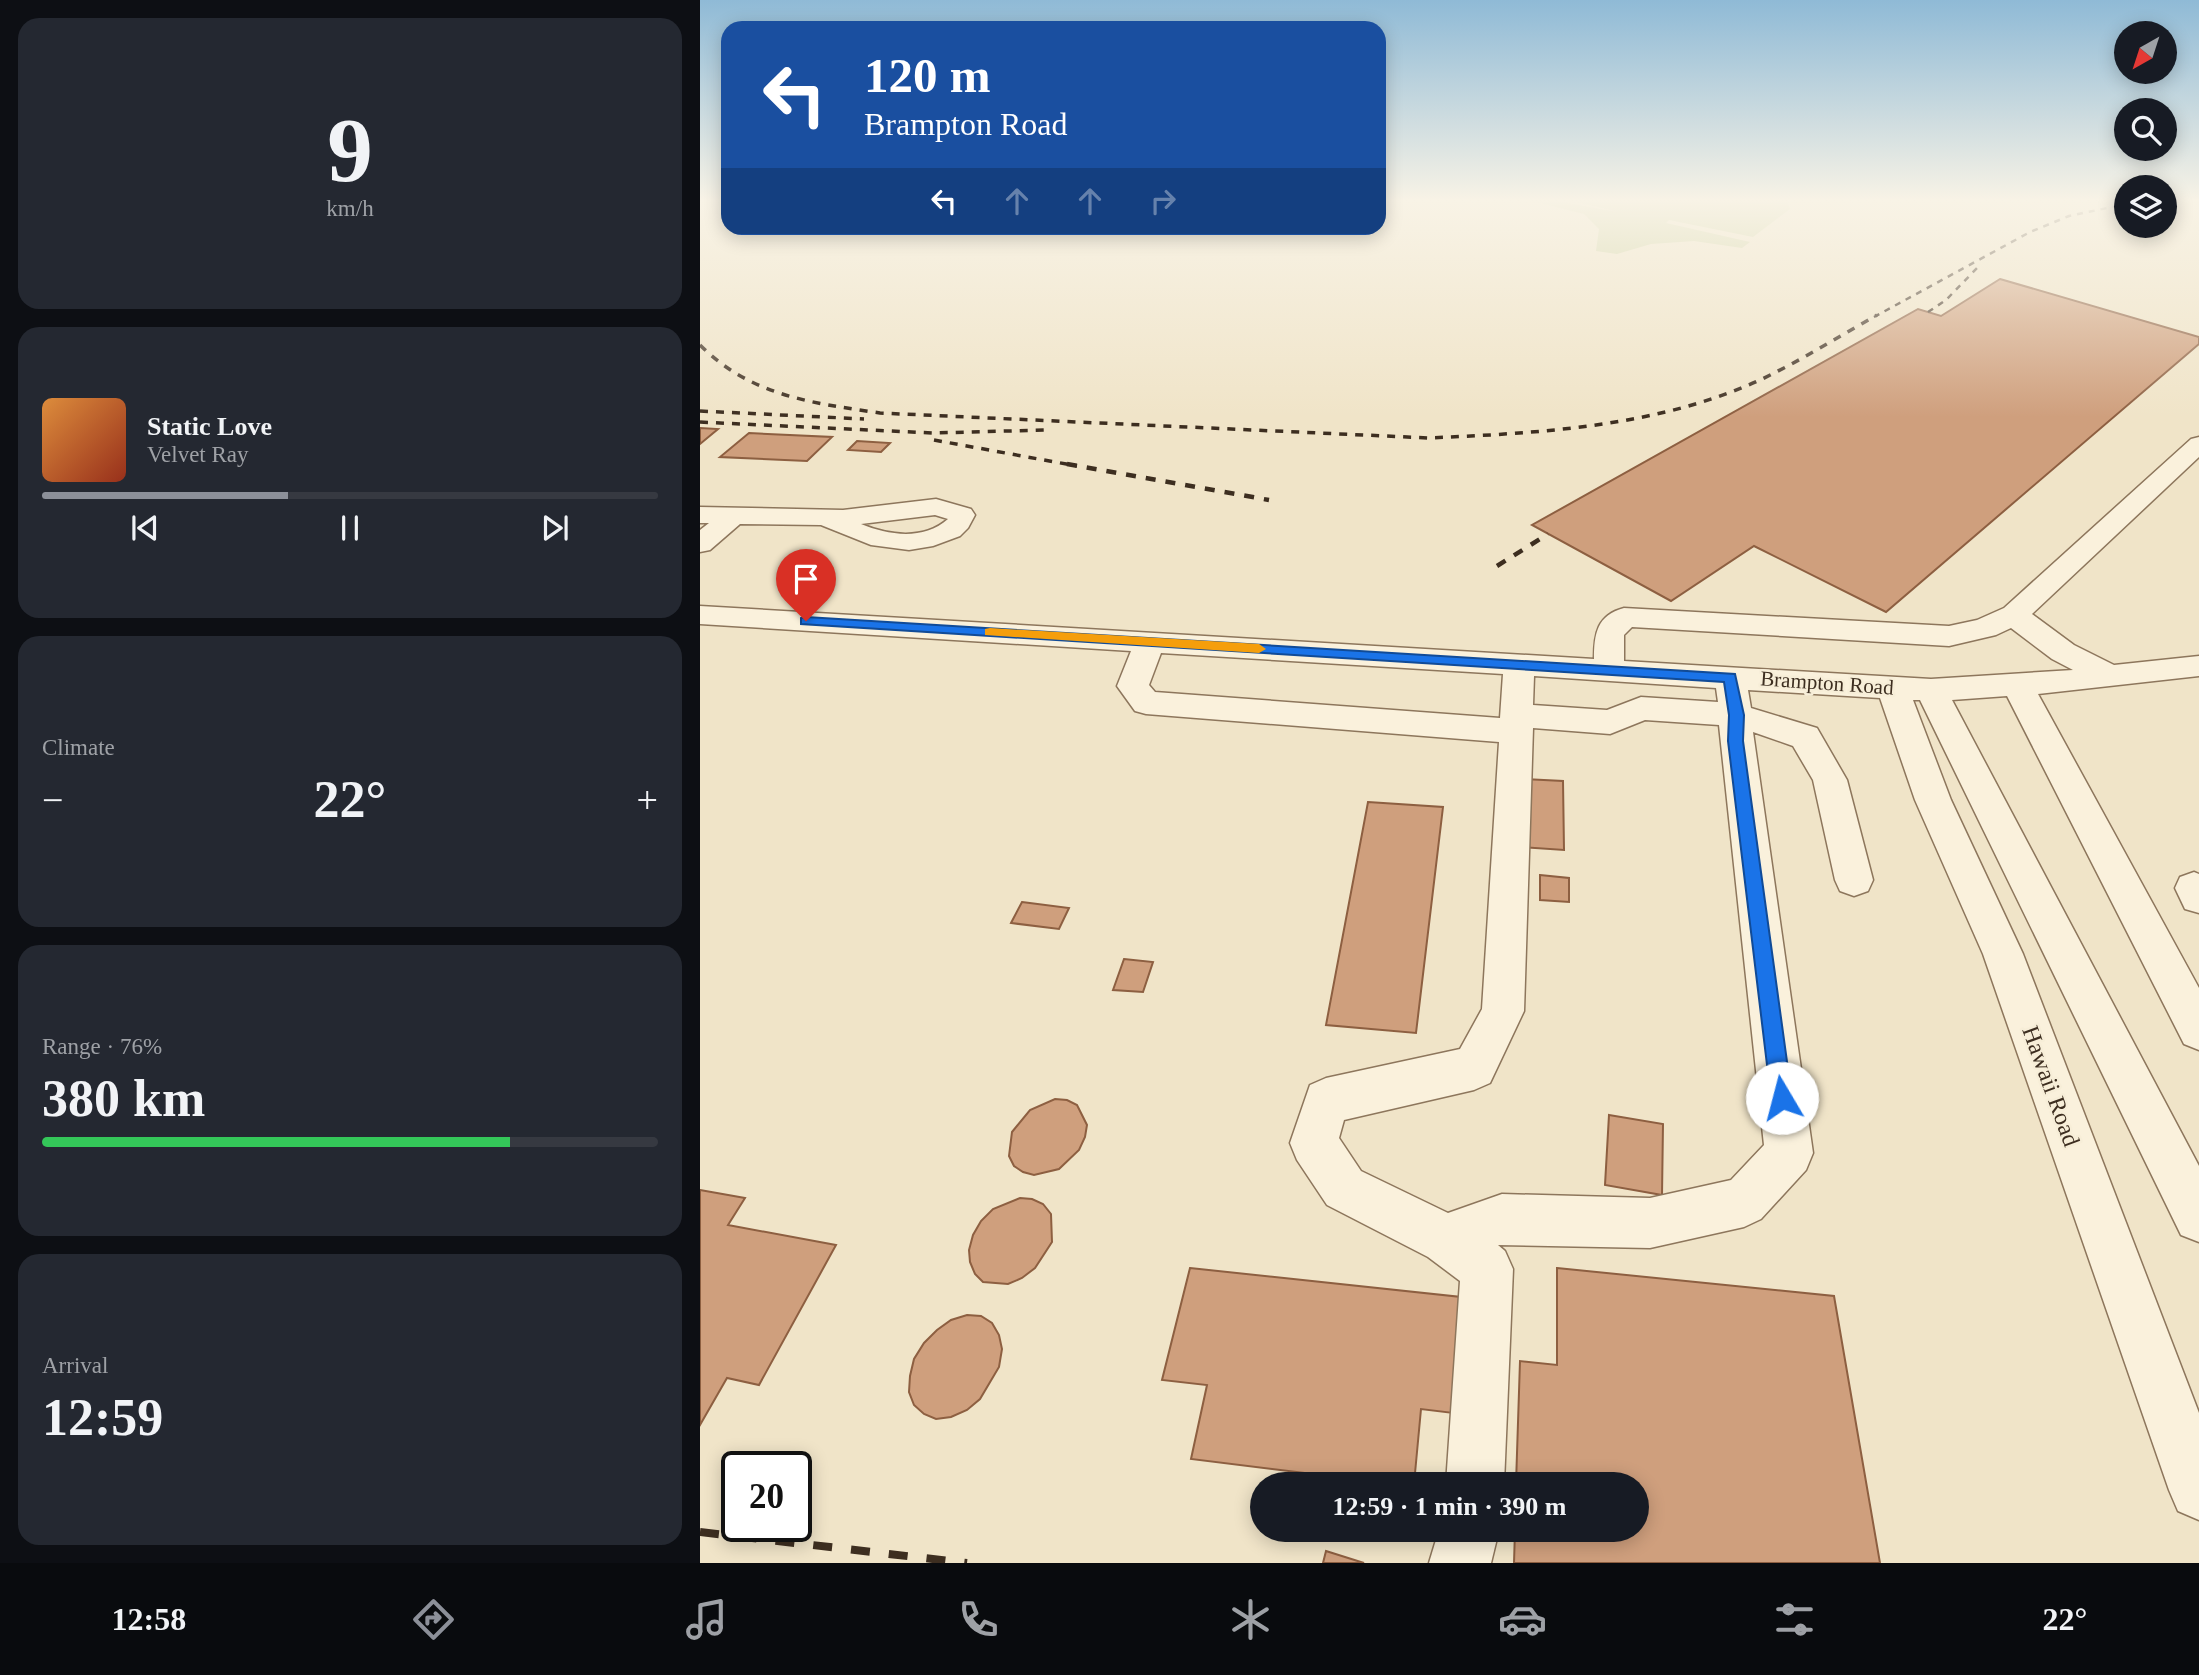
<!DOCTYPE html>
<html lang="en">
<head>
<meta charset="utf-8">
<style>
  :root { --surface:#171b24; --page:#242831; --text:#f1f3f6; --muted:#9ea1a6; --line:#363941; --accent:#8c9099 }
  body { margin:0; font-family:Georgia,serif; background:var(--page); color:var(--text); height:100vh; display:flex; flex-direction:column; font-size:26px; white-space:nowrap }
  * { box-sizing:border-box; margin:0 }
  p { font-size:23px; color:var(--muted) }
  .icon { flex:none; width:38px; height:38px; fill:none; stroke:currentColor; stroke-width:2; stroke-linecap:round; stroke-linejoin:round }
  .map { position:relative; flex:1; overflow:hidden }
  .panel { display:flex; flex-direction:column; gap:18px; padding:18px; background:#0d0f14; width:700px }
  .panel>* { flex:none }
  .guide { position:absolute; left:21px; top:21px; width:665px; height:214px; border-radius:21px; box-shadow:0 4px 18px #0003; background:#1a4fa0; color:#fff; overflow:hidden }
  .needle { width:46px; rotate:219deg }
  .controls { position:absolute; left:1414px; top:21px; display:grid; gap:14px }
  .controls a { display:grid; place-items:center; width:63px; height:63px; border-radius:50%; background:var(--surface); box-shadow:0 4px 18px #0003; font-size:35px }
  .speed { position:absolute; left:21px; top:1451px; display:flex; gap:14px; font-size:35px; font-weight:700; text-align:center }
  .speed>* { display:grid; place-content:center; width:91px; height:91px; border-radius:50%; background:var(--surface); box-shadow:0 4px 18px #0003; line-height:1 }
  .speed .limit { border:4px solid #111; border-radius:10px; background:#fff; color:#111 }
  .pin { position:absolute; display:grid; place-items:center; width:60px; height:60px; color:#fff; margin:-72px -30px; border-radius:50% 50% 50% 0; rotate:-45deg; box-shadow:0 0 7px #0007 }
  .pin .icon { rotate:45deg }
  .me { position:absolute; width:77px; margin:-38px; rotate:352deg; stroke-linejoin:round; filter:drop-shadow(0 0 5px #0008) }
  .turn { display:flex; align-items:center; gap:24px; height:147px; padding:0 28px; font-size:32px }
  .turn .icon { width:91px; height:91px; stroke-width:2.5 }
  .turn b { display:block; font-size:49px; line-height:60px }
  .lanes { display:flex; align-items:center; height:66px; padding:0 28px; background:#0003; justify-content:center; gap:35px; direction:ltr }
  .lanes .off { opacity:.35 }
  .big { font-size:52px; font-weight:800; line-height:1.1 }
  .panel .tile { flex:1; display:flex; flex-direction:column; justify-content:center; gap:10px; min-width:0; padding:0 24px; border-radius:21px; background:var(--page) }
  .panel .dial { align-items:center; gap:0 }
  .dial b { font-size:91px; line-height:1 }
  .song { display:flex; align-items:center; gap:21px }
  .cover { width:84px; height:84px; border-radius:10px; background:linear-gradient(135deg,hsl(30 70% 55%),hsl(10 70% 35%)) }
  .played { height:7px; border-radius:4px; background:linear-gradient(90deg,var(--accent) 40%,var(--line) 40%) }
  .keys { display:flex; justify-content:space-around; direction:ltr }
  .heat { display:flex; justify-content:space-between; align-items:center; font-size:38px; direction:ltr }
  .charge { height:10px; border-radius:5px; background:linear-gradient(90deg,#34c759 76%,var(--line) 0) }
  .trip { position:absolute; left:550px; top:1472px; width:399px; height:70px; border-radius:35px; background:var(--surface); box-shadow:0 4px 18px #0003; font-weight:800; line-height:70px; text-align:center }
  .tabs { display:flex; height:112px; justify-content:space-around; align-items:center; background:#090b0e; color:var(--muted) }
  .tabs .icon { width:49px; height:49px }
  .tabs .current { color:var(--accent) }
  .tabs b { font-size:32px; color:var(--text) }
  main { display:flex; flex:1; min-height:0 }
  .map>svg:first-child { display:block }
</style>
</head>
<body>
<main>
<section class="panel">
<div class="tile dial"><b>9</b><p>km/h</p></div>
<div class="tile">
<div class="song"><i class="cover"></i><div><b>Static Love</b><p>Velvet Ray</p></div></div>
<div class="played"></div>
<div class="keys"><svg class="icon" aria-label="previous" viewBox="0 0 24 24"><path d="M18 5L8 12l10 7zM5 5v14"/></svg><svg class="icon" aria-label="pause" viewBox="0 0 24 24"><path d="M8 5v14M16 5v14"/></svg><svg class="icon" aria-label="next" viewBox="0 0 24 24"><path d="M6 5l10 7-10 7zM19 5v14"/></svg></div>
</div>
<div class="tile"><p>Climate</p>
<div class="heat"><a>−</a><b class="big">22°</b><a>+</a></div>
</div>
<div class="tile"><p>Range · 76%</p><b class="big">380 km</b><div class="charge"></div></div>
<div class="tile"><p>Arrival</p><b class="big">12:59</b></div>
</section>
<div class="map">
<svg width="1499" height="1563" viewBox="0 0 1499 1563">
  <rect width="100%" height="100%" fill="#f0e4c8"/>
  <polygon fill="#c9cf9b" points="824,199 845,199 918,212 865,199 1107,199 1087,200 1090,209 1053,237 969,220 966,223 1050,242 1042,248 994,241 951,244 917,254 896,251 899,229 884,214"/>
  <g fill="#cf9f7d" stroke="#8d5f41" stroke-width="2">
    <polygon points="1300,279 1499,337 1499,344 1186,612 1054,546 971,601 832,525 1218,309 1241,316"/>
    <polygon points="0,428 18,429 0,444"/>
    <polygon points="49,433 132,437 107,461 20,457"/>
    <polygon points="157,441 190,443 181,452 148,450"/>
    <polygon points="822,779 863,781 864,850 820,847"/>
    <polygon points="668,802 743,807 716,1033 626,1025"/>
    <polygon points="840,875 869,878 869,902 840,900"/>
    <polygon points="322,902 369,908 359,929 311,923"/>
    <polygon points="424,959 453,962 443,992 413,990"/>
    <polygon points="355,1099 367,1100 377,1105 387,1125 385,1137 379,1150 359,1169 334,1175 323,1172 314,1166 309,1156 312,1132 330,1110"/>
    <polygon points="909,1115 963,1124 962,1195 905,1185"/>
    <polygon points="0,1190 45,1198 28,1225 136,1245 59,1385 27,1378 0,1425"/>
    <polygon points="320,1198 332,1199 343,1204 351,1214 352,1242 335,1268 322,1278 308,1284 283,1282 275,1274 270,1262 269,1250 273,1235 281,1221 293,1209"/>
    <polygon points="490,1268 761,1297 753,1413 721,1409 714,1484 695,1484 491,1459 507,1385 462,1380"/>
    <polygon points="857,1268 1134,1296 1180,1563 814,1563 815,1530 936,1530 936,1484 816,1484 820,1361 857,1365"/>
    <polygon points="267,1315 281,1316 292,1323 299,1335 302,1349 299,1367 280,1399 267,1410 251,1417 236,1419 224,1414 214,1405 209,1392 210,1376 214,1359 224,1343 237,1330 251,1320"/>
    <polygon points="626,1551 664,1563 623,1563"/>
  </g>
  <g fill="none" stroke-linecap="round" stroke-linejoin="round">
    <g stroke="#8d765c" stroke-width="3">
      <g id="minor">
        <path d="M1499,437V457L1332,614L1374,645L1414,665L1499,656V676L1338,694L1499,988V1050L1484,1044L1307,696L1252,700L1499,1166V1242L1481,1235L1220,700H1213L1251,800L1323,954L1499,1413V1520L1478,1511L1469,1490L1283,954L1215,800L1180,698L1048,690L1051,708L1117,728L1147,780L1173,880L1168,891L1154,896L1140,891L1135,880L1113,780L1093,746L1053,732L1113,1153L1106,1170L1061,1219L1044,1227L950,1248L798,1245L805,1251L813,1269L804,1484H746L760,1281L728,1257L627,1205L597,1160L590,1143L610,1085L626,1078L760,1049L782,1009L799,742L446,714L435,711L417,686L431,651L0,624V606L894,659C894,634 897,615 924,608L1249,626L1277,620L1304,608L1491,439ZM932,627L1249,646L1296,635L1311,628L1352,659L1373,670L1231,679L924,661V635ZM461,653L803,674L800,718L455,692L449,685ZM834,676L1016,688L1018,702L941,697L907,710L833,705ZM945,720L1019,725L1064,1145L1031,1180L950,1198L802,1194L748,1213L661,1171L639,1138L644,1120L774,1090L790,1083L824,1011L833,728L910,734Z"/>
        <path d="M236,499L271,509L275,515L268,528L260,536L233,546L209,550L171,545L121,525L40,524L10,550L0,552V530L9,523H0V507L143,510ZM235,515L248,519C223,541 188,535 161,524Z"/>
        <polygon points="1494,872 1499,874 1499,913 1485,909 1475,888 1480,877"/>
        <polygon points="739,1530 799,1530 791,1563 729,1563"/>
      </g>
    </g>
    <use href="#minor" fill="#faf1dc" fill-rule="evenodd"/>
    <g stroke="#3d2e20" stroke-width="2.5" stroke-dasharray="6 6" stroke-linecap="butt">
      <polyline points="1465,200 1477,199"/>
      <polyline points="1228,312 1246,300 1280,265"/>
      <polyline points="1174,317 1330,232 1369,216 1426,204"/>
    </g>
    <g stroke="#3d2e20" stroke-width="3.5" stroke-dasharray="8 8" stroke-linecap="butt">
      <path d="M0,345C51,396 112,403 180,413L729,438C840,433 957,427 1060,380C1100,361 1138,337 1177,315"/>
      <polyline points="0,411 164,419"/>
      <polyline points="0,422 233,433 345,430"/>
      <polyline points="234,440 377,466"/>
    </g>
    <g stroke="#3d2e20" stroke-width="4.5" stroke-dasharray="10 10" stroke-linecap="butt">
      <polyline points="367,464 569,500"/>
      <polyline points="797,566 848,534"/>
    </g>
    <polyline stroke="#3d2e20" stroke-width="8" stroke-dasharray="19 19" stroke-linecap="butt" points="0,1532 267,1563"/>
  </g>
  <linearGradient id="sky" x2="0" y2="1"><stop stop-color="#8fbad6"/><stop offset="0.48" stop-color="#f8f3e6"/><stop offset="1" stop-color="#f8f3e6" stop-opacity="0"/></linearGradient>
  <rect width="1499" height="417" fill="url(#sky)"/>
  <polygon fill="#1a73e8" stroke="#114b97" stroke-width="2" points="106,617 1035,674 1044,715 1043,741 1092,1098 1089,1105 1082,1108 1074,1105 1071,1098 1028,741 1029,715 1024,682 101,624 101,618"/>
  <polygon fill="#f59e0b" points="290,628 559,644 566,649 559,653 285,635 285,629"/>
  <g text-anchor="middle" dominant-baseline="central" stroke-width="5" stroke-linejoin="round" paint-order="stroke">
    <g font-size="21" fill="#3d2e20" stroke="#f7eed8">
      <text transform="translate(1127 683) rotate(4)">Brampton Road</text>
    </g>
    <g font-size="24" fill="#3d2e20" stroke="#f7eed8">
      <text transform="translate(1351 1086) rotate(70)">Hawaii Road</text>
    </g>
  </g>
</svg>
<div class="controls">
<a><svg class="needle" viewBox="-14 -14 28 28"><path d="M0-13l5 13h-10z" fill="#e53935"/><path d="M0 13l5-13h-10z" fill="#9ea1a6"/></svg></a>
<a><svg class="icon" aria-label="search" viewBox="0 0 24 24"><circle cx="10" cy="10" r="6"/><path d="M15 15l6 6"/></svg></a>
<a><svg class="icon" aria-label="layers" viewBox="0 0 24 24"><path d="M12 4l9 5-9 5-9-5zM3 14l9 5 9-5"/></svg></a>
</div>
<div class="speed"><div class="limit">20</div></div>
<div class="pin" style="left:106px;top:621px;background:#d93025"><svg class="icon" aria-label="arrive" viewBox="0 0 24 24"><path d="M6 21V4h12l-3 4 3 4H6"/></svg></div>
<svg class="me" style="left:1082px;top:1098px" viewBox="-20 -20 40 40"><circle r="19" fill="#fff"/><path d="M0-13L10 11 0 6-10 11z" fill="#1a73e8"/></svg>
<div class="trip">12:59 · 1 min · 390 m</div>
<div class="guide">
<div class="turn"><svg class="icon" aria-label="left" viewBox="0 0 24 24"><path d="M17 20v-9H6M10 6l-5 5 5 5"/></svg><div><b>120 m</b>Brampton Road</div></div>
<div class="lanes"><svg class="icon" aria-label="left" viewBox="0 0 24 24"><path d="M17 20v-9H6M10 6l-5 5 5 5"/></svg><svg class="icon off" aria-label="ahead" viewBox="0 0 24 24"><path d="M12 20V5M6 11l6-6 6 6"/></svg><svg class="icon off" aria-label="ahead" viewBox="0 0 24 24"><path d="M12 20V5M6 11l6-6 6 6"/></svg><svg class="icon off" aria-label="right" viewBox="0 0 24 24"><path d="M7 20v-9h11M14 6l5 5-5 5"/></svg></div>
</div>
</div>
</main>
<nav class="tabs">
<b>12:58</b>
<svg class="icon current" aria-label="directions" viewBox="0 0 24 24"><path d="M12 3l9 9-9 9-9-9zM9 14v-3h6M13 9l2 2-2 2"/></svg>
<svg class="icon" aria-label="music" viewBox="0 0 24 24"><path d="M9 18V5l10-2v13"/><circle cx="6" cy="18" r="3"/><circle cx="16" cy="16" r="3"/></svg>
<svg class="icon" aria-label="phone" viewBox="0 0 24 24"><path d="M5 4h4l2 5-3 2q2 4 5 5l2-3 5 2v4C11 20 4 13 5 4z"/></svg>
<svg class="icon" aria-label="climate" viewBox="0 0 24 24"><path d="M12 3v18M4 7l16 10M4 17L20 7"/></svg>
<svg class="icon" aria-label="car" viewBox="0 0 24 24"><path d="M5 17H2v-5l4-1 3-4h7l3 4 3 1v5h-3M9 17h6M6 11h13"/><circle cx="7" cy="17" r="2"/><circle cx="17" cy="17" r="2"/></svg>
<svg class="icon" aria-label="filters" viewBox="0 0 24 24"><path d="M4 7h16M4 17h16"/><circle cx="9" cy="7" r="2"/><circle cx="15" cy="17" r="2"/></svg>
<b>22°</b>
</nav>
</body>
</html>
